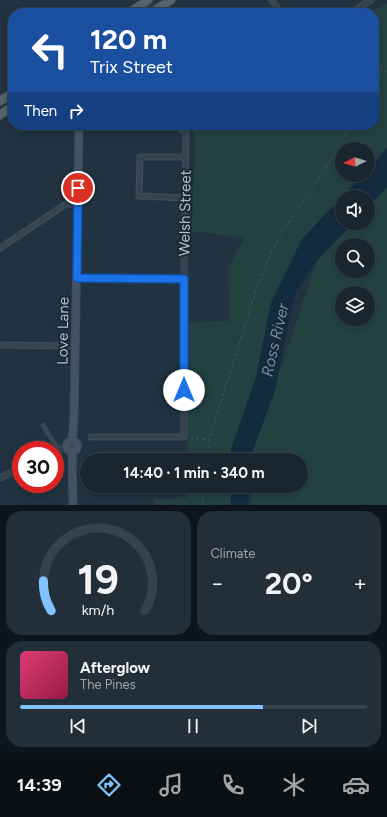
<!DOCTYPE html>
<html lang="en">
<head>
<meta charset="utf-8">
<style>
  :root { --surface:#192630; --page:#222e38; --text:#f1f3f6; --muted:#9fa5ab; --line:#37434c; --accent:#82c2ff }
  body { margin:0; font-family:Figtree,sans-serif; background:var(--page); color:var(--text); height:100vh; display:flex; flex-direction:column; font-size:15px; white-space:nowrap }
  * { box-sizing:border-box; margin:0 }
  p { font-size:13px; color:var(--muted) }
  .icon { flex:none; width:22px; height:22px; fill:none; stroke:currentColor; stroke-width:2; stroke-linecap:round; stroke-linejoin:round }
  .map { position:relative; height:505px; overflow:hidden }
  .sheet { display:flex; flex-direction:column; gap:6px; padding:6px; background:#0e151a; flex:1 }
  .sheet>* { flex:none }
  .guide { position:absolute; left:8px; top:8px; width:371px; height:122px; border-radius:16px; box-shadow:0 2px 6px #0003,0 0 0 1px var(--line); background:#1a4fa0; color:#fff; overflow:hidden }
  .needle { width:26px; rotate:265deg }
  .tools { position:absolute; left:335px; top:142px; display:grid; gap:8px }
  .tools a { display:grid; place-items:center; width:40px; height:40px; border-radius:50%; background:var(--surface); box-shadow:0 2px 6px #0003,0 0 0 1px var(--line); font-size:20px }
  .speed { position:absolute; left:12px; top:441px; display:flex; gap:8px; font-size:20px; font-weight:700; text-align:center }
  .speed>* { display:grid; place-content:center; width:52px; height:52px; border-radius:50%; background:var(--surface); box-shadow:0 2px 6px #0003,0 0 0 1px var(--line); line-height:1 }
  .speed .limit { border:6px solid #d22; background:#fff; color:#111 }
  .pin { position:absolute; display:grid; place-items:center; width:34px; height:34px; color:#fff; margin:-17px; border:2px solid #fff; border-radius:50%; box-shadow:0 1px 4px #0007 }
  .me { position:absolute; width:44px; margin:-22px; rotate:0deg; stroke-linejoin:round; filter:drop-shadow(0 0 3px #0008) }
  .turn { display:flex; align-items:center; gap:14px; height:84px; padding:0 16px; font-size:18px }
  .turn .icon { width:52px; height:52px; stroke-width:2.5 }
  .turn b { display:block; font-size:28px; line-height:34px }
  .then { display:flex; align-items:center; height:38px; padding:0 16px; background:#0003; gap:8px; font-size:15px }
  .big { font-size:30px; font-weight:700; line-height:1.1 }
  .sheet .tile { flex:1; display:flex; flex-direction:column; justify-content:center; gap:6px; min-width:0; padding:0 14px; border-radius:16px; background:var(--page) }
  .sheet .dial { align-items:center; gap:0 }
  .dial svg { height:104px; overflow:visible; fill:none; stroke:var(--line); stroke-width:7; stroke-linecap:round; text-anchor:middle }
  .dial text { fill:var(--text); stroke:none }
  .song { display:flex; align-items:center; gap:12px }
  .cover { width:48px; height:48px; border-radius:6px; background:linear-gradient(135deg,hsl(340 70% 55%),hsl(340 70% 35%)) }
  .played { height:4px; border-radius:2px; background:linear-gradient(90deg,var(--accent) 70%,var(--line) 70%) }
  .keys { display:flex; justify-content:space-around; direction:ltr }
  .heat { display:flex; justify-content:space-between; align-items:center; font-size:22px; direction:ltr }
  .sheet .tiles { flex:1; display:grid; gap:6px; grid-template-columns:1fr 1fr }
  .tile:last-child { grid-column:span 2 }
  .trip { position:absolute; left:80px; top:453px; width:228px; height:40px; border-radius:20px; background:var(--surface); box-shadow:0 2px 6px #0003,0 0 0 1px var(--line); font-weight:700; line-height:40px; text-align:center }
  .tab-bar { display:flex; height:64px; justify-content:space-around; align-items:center; background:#0a0f13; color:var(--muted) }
  .tab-bar .icon { width:28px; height:28px }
  .tab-bar .current { color:var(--accent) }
  .tab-bar b { font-size:18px; color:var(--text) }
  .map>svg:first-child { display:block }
</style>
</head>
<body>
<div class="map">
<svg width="387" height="505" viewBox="0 0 387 505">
  <rect width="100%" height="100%" fill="#213240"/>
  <g fill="#234141" fill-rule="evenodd">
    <polygon points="385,3 387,4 387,148 368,170 368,149 342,149 342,175 363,175 302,239 271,303 256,378 231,449 231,460 187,460 189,322 229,321 228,267 245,238 192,231 195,125 374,125 374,13 370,13"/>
    <path d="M387,171V505H250L251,486H301V460H252L253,450L316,262L346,223H368V197ZM342,245H368V271H342ZM342,293H368V319H342Z"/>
    <polygon points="187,486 231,486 231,505 154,505 154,499 186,498"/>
  </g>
  <g fill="#132b3f">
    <polygon points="387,148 387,187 368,207 368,197 342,197 363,175 368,175 368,170"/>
    <polygon points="342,197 342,223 353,223 316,262 295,293 283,347 275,391 253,450 252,460 231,460 231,449 256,378 271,303 302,239"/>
    <polygon points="231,486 249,486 248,505 231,505"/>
  </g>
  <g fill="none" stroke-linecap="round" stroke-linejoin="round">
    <g stroke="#3f4d59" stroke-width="4.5">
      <polyline id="lane" points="43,425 58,449"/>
    </g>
    <g stroke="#3f4d59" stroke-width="7">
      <g id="street">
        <polyline points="272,0 281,13"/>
        <polyline points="351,13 371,0"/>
        <polyline points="173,125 186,132"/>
        <polyline points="185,198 139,196 140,157 186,157"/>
        <polyline points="0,248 66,204 78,204"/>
        <polyline points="77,278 184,279"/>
        <polyline points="0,345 75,346"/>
        <polyline points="91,437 184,437 184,279 186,132 189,125"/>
        <polyline points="55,451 66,447"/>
        <polyline points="0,478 21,468"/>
      </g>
    </g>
    <g stroke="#3f4d59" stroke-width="9">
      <g id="secondary">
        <circle cx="72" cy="446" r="5.5"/>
        <polyline points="72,441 74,419 79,125"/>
        <polyline points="72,452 73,505"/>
      </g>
    </g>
    <g stroke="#3f4d59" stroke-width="10">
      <g id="primary">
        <polyline points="129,13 148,0"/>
        <polyline points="151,13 171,0"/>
        <polyline points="0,101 13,93"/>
        <polyline points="0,115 13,106"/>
      </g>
    </g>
    <g stroke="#3c5958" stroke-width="1" stroke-dasharray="3 3" stroke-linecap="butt">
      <polyline points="374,58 384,73"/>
      <polyline points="374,79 387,71"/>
      <polyline points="190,438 210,440 212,430 257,287 271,253 285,228 330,161 346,133 348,125"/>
      <polyline points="207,460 210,441"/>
      <polyline points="202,505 205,486"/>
    </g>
    <use href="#lane" stroke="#364450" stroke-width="2.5"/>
    <use href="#street" stroke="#364450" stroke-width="5"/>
    <use href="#secondary" stroke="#435363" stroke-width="7"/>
    <use href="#primary" stroke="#536370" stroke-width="8"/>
  </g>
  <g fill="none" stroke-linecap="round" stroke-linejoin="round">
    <g stroke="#114b97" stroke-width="10">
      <polyline id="route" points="78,188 77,278 184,279 184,390"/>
    </g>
    <use href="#route" stroke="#1a73e8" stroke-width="7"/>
  </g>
  <g text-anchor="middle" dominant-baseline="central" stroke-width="4" stroke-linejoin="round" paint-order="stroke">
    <g font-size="15" fill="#b2becb" stroke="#1b2935">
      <text transform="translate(185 213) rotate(-89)">Welsh Street</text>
      <text transform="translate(63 331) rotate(-89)">Love Lane</text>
    </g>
    <g font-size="16" font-style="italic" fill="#678ead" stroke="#1b2935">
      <text transform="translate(275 340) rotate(-77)">Ross River</text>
    </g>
  </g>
</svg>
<div class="tools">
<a><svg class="needle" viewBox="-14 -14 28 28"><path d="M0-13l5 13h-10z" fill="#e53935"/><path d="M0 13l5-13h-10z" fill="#9fa5ab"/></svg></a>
<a><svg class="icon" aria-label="sound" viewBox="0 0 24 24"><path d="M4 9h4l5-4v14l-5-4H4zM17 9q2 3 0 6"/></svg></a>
<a><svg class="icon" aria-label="search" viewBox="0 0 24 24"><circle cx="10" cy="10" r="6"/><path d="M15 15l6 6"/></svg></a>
<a><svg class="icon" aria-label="layers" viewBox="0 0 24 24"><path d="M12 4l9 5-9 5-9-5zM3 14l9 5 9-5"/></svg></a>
</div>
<div class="speed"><div class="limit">30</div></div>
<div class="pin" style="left:78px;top:188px;background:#d93025"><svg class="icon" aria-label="arrive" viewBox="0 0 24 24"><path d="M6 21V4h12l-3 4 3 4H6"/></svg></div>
<svg class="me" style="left:184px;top:390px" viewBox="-20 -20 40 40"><circle r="19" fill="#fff"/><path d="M0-13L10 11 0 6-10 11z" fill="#1a73e8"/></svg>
<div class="trip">14:40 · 1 min · 340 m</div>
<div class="guide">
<div class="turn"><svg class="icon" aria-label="left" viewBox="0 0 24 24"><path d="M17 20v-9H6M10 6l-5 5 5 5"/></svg><div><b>120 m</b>Trix Street</div></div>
<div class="then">Then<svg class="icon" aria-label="right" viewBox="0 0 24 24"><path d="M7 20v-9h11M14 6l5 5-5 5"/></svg></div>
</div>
</div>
<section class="sheet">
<div class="tiles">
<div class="tile dial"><svg viewBox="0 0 100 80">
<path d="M14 69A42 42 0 1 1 86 69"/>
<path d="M14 69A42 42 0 0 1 8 46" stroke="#82c2ff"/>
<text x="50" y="56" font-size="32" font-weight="700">19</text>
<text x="50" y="72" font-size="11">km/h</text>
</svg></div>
<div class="tile"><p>Climate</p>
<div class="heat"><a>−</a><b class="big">20°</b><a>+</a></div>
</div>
<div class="tile">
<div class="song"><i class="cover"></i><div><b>Afterglow</b><p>The Pines</p></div></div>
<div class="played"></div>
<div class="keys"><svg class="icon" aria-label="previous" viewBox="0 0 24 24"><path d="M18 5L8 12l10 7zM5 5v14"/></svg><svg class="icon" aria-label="pause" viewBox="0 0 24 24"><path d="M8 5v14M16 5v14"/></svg><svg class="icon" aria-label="next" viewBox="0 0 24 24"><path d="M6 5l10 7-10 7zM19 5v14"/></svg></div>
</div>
</div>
</section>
<nav class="tab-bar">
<b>14:39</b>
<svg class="icon current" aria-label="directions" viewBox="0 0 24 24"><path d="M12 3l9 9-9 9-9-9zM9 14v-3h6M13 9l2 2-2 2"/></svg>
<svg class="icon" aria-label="music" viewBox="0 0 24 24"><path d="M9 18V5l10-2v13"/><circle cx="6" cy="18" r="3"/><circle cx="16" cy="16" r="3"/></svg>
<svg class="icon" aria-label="phone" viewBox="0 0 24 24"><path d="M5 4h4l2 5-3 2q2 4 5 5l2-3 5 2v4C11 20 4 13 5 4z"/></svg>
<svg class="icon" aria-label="climate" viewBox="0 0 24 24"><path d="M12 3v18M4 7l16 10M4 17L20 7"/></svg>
<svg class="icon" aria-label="car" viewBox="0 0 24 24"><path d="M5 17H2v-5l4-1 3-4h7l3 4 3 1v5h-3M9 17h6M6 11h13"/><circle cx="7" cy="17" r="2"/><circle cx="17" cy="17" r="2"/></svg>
</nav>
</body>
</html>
